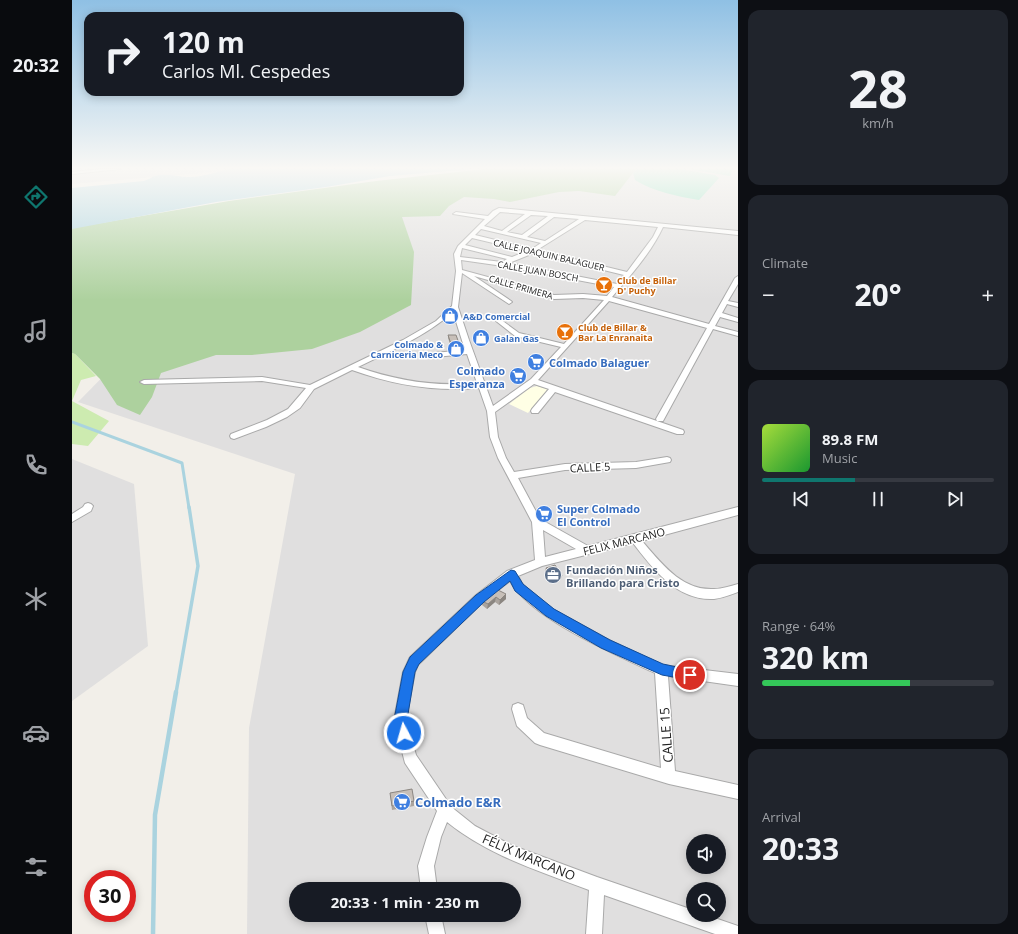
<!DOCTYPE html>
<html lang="en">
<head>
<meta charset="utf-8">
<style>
  :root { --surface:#171b24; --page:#20242c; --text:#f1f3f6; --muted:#9ea1a6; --line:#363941; --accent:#0f766e }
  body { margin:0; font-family:"Open Sans",sans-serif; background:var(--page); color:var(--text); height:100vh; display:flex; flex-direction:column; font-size:15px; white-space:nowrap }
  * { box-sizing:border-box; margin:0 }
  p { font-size:13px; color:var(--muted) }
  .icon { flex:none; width:22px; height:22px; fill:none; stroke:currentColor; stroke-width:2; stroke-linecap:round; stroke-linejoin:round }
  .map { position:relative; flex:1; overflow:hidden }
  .sheet { display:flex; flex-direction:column; gap:10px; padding:10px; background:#0d0f14; width:280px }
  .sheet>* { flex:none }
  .guide { position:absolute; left:12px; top:12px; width:380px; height:84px; border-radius:12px; box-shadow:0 2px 10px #0003; background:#171b24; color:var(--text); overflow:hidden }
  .fabs { position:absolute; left:614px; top:834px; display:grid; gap:8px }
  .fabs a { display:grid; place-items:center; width:40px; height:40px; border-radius:50%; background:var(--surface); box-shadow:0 2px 10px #0003; font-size:20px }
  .speed { position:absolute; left:12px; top:870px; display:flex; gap:8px; font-size:20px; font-weight:700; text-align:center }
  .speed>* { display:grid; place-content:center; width:52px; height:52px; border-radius:50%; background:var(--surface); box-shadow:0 2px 10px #0003; line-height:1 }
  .speed .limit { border:6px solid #d22; background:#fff; color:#111 }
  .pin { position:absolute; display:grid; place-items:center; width:34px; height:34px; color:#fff; margin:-17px; border:2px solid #fff; border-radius:50%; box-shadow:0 1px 4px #0007 }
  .me { position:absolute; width:44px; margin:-22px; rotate:354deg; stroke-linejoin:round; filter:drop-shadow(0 0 3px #0008) }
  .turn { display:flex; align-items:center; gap:14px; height:84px; padding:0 12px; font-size:18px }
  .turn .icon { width:52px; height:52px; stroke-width:2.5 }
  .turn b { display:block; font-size:28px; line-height:34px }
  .big { font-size:30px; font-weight:700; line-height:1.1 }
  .sheet .widget { flex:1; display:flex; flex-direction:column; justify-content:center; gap:6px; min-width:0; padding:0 14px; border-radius:12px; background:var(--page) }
  .sheet .dial { align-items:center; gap:0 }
  .dial b { font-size:52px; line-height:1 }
  .song { display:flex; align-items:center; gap:12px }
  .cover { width:48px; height:48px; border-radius:6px; background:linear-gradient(135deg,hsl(80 70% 55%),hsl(130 70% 35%)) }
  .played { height:4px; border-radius:2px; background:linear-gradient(90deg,var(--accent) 40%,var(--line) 40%) }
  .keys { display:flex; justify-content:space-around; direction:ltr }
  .heat { display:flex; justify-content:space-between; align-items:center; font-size:22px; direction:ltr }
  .charge { height:6px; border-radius:3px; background:linear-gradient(90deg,#34c759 64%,var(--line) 0) }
  .trip { position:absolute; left:217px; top:882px; width:232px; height:40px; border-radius:20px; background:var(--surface); box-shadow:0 2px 10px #0003; font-weight:700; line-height:40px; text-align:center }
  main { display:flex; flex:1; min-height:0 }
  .menu { display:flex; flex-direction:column; width:72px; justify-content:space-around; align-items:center; background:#090b0e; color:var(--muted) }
  .menu .icon { width:28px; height:28px }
  .menu .on { color:var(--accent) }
  .menu b { font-size:18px; color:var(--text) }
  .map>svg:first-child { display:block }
</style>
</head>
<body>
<main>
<nav class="menu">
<b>20:32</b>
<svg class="icon on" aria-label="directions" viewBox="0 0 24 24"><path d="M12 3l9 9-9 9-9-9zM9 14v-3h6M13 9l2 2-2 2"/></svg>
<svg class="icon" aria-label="music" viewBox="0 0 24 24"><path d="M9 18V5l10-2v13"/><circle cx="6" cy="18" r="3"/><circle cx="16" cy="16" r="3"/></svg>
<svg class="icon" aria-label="phone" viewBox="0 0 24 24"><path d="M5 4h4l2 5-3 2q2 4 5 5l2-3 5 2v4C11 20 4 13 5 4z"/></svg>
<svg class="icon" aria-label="climate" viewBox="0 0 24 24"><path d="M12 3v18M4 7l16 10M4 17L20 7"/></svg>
<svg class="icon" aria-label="car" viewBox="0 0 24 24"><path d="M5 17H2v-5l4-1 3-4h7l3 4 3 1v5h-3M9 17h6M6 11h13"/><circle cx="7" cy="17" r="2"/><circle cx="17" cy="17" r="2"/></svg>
<svg class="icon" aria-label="filters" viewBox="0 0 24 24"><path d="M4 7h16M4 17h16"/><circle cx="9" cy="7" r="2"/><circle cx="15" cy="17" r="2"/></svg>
</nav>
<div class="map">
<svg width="666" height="934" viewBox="0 0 666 934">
  <rect width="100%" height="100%" fill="#f2efe9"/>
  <g fill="#e0dfdf" fill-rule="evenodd">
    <polygon points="0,169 177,169 0,184"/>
    <path d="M433,169H666V934H175L177,728L223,474L6,402L61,346L305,216ZM621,841H647V867H621ZM224,889H442V915H224ZM621,889H647V915H621Z"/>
    <polygon points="0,459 62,484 76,646 0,701"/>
  </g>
  <polygon fill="#ffffe5" points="465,386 476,389 456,413 437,404 458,388"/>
  <polygon fill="#cdebb0" points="0,353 3,354 24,376 9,380 0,401 37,421 16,446 0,444"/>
  <polygon fill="#add19e" points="413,169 564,169 543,196 507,191 487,192 438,202 422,199 392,197 377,206 368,216 330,217 342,252 339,305 288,332 240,349 180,355 144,355 89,373 80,397 68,415 45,405 28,379 3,354 0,353 0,228 157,201 304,181"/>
  <g fill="#88e0be">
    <path d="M565,169H608L643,175L647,178L627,200C604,196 583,192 563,180L561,173Z"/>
    <polygon points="616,169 661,169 658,176"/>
  </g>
  <path fill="#aad3df" d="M157,169H400L318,176L254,187L144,202L0,229V188L72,181L79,178L80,177C93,172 104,177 117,177C130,177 145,172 157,169Z"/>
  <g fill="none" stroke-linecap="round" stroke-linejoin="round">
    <polyline stroke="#aad3df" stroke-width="3" points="0,422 110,463 117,508"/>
    <polyline stroke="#aad3df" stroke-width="3.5" points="104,693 126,566 117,507"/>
    <polyline stroke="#aad3df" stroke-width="4.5" points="81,934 83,815 104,692"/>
    <g stroke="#a9a9a9" stroke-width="2">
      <g id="street">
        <polygon points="30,169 48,169 0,174 0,172"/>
        <path d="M427,208L666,231V235L591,227C579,253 558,276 540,297L637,324L663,278L666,276V284L656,301L666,303V307L655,304L650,313L666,318V322L648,317L643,326L666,332V336L641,329L591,421H585L584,419L635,328L537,301L466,380L611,430L612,432L611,434H605L483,392L466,413H460L459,411L460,409L477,389L462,384L423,412L426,437L434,458L442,472L493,464L564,462L595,457L598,458L599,460L598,462L564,468L493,470L446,478L468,519L516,546L666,507V515L570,541C589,563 610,591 642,589C650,589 658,586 666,584V592C658,595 650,598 642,599C605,601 581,569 561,543L470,566L446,576L451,585L482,610L537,640L590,665L666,674V686L596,676L603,771L666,785V799L597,784L468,745L463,743L445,726L440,709L441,705L446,703L451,705L455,718L472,733L589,768L583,673C544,655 458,618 438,581L412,601L346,665L343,672L334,720L344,755L378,805L383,810L403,826L439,845L525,877L621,910V915H634L666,926V934H643L532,895L530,934H514L517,890C468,871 417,856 375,822L369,837L362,866L365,889H349L346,866L355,837L365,811L333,763L322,720L331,672L338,657L404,595L435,571L463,560L460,522L426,458L418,437L415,411L407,388C362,392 322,385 280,370L242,389L228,408L215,417L194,427L162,439L159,438L158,436L159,434L195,420L216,409L234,388L190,381L72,384L68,382L72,380L190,377L238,385L331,340L364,321L380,306L384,271L382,254L386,246L413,219L381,214L384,212L416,216L421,211ZM428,212L453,214L430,231L412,226ZM459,215L476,216L450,235L435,232ZM482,217L507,219L473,241L455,237ZM513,220L586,227L581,237L555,272L465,250ZM409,229L469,243L460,249L403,235ZM400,238L455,251L440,257L393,245ZM390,248L435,259L430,262L388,257ZM462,253L552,275L545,284L437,263ZM389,260L431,266L542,287L535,296L511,294L482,295L390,270ZM390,273L437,304L440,302L439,301L402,276L482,299L511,298L532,300L492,344L447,333L428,319H424V321L443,336L489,347L459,379L421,406L397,340L386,307ZM381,312L393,350L352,354L348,356L352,358L395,354L405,383C363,387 326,381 286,367C319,351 354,336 381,312ZM471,530L504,549L473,557Z"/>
        <polygon points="16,503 19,504 21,506 19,511 0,522 0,514 11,507 13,504"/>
        <polygon points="353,915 369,915 373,934 357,934"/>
      </g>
    </g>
    <use href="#street" fill="#fff" fill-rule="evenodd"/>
  </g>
  <g fill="#aba49e">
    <polygon points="376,335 388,346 388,349 380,350 376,338"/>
    <polygon points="474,568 489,579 480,582 473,571"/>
    <polygon points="434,594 434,599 427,605 423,602 415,609 410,605 410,601"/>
    <polygon points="318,793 342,801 342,806 320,810"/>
  </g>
  <g fill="#8b8681">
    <polygon points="490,576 489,579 480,582 480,579"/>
    <polygon points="434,594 434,599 427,605 428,600"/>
    <polygon points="424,597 423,602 415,609 416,604"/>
  </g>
  <g fill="#c7bfb8" stroke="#8b8681">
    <polygon points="376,335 384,335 388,346 380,347"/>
    <polygon points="483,565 490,576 480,579 474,568"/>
    <polygon points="424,589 434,594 428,600 424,597 416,604 410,601"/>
    <polygon points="340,789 342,801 320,806 318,793"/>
  </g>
  <linearGradient id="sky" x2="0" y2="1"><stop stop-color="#8fc0e4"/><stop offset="0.56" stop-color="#f9f8f5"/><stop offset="1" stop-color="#f9f8f5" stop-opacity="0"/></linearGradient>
  <rect width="666" height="300" fill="url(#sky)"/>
  <polygon fill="#1a73e8" stroke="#114b97" points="439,570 443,571 451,584 482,609 538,640 591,664 623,671 625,675 623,679 618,680 590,675 529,648 474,616 443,591 438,581 412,602 347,664 343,672 335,720 338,733 336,738 332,739 327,738 322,720 331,672 338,657 404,595"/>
  <defs>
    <g id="bar-disc" transform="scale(0.9)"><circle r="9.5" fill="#e8710a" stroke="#fff"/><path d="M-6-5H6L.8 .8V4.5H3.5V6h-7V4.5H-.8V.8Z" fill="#fff"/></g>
    <g id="shop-disc" transform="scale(0.9)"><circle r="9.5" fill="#3f7fe0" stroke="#fff"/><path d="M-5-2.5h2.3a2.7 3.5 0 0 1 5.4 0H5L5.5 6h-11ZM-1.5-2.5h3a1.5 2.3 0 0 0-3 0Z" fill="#fff"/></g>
    <g id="supermarket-disc" transform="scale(0.9)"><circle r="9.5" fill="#3f7fe0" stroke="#fff"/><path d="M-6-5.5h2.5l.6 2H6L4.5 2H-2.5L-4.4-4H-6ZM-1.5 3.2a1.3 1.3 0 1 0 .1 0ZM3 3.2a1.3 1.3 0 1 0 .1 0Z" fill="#fff"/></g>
    <g id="office-disc" transform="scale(0.9)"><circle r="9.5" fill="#5c6f8a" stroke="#fff"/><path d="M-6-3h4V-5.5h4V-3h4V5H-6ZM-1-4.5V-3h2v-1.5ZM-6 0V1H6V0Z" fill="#fff"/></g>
  </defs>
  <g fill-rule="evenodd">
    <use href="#bar-disc" x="532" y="285"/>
    <use href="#shop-disc" x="378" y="316"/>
    <use href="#bar-disc" x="493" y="332"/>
    <use href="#shop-disc" x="409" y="338"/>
    <use href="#shop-disc" x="384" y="349"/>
    <use href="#supermarket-disc" x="464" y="362"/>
    <use href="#supermarket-disc" x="446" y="376"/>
    <use href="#supermarket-disc" x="472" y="514"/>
    <use href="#office-disc" x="481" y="575"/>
    <use href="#supermarket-disc" x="330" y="802"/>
  </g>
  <g text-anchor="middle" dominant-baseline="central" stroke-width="3" stroke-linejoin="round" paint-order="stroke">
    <g font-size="9" fill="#222" stroke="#fff">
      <text transform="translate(477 255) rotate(13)">CALLE JOAQUIN BALAGUER</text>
      <text transform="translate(466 271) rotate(10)">CALLE JUAN BOSCH</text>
      <text transform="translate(449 287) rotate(16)">CALLE PRIMERA</text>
    </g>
    <g font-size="9" font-weight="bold" fill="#c56008" stroke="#fff" text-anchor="start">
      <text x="545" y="280">Club de Billar<tspan x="545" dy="10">D' Puchy</tspan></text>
      <text x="506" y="327">Club de Billar &amp;<tspan x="506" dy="10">Bar La Enranaita</tspan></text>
    </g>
    <g font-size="9" font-weight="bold" fill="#366cbe" stroke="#fff" text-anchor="start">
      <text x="391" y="316">A&amp;D Comercial</text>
      <text x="422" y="338">Galan Gas</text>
      <text x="371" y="344" text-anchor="end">Colmado &amp;<tspan x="371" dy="10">Carniceria Meco</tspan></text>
    </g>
    <g font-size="11" font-weight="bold" fill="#366cbe" stroke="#fff" text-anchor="start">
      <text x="477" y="362">Colmado Balaguer</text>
      <text x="433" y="370" text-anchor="end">Colmado<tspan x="433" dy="13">Esperanza</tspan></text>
      <text x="485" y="508">Super Colmado<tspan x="485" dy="13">El Control</tspan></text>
    </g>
    <g font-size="11" fill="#222" stroke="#fff">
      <text transform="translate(518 467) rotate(-3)">CALLE 5</text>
      <text transform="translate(552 541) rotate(-14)">FELIX MARCANO</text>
    </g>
    <g font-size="11" font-weight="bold" fill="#4e5e75" stroke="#fff" text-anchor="start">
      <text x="494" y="569">Fundación Niños<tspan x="494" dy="13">Brillando para Cristo</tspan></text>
    </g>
    <g font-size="13" fill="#222" stroke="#fff">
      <text transform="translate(594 735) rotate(-94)">CALLE 15</text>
      <text transform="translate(457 857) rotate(23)">FÉLIX MARCANO</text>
    </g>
    <g font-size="13" font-weight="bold" fill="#366cbe" stroke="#fff" text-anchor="start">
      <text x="343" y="802">Colmado E&amp;R</text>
    </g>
  </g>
</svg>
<div class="fabs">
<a><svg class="icon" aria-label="sound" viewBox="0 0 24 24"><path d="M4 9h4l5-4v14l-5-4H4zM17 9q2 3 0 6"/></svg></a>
<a><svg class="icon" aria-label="search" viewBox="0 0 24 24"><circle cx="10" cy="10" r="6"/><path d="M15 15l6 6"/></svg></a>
</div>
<div class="speed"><div class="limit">30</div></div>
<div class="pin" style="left:618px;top:675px;background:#d93025"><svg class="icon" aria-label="arrive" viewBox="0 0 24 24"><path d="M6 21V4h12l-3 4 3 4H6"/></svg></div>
<svg class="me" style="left:332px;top:733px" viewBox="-20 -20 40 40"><circle r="17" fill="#1a73e8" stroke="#fff" stroke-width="3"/><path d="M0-11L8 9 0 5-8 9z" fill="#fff"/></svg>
<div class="trip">20:33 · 1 min · 230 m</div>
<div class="guide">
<div class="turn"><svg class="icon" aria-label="right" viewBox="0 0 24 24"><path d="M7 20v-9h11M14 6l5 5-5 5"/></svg><div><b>120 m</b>Carlos Ml. Cespedes</div></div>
</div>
</div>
<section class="sheet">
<div class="widget dial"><b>28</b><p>km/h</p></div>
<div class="widget"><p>Climate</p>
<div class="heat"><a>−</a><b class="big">20°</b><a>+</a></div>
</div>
<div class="widget">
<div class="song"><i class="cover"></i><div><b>89.8 FM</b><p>Music</p></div></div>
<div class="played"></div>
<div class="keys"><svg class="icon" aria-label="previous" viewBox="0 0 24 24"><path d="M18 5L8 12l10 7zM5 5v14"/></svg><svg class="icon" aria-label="pause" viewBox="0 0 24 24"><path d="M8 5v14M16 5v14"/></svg><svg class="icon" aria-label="next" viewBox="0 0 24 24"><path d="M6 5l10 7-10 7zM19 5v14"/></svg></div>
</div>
<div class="widget"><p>Range · 64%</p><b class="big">320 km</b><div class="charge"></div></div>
<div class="widget"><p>Arrival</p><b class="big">20:33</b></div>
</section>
</main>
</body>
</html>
